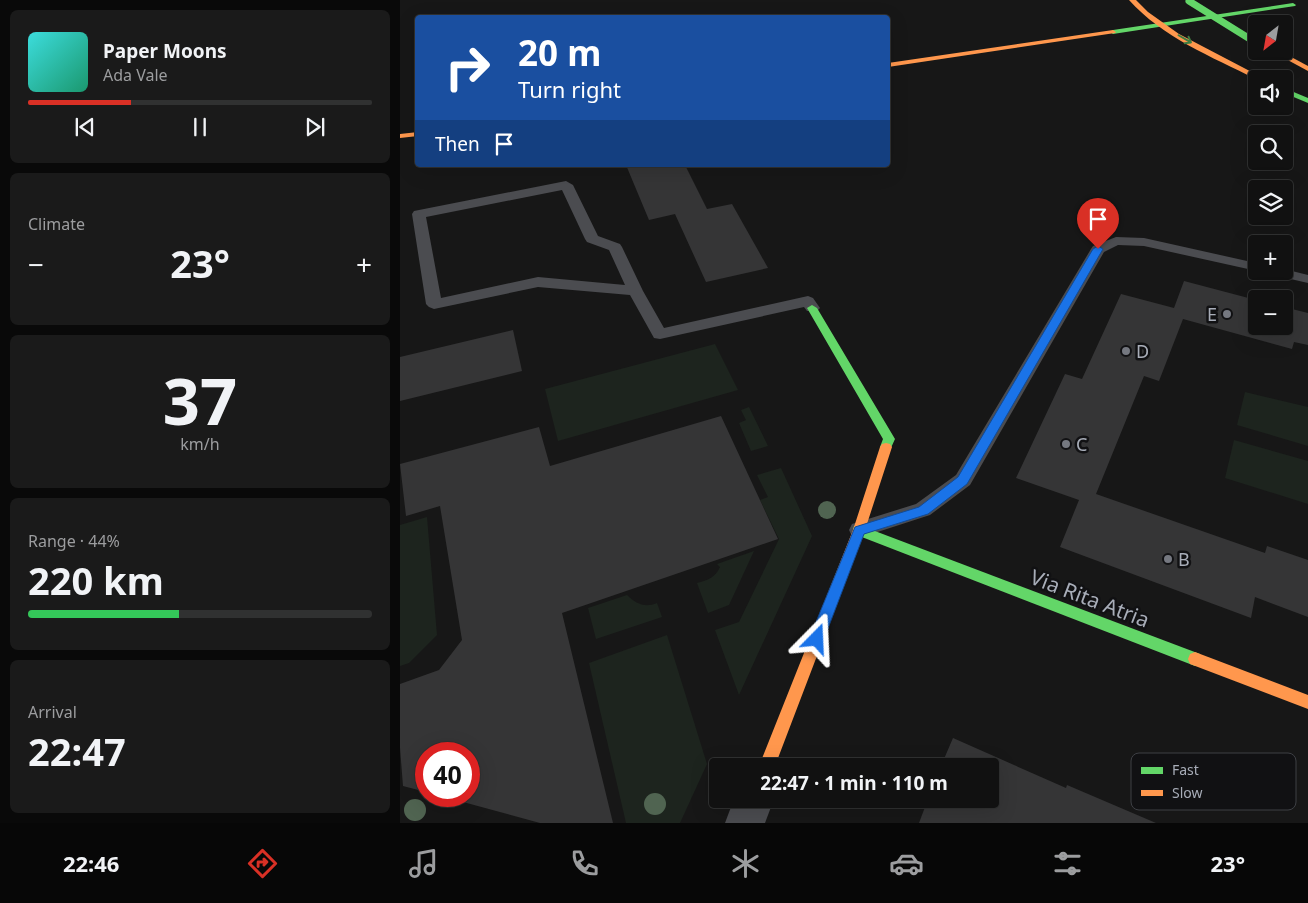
<!DOCTYPE html>
<html lang="en">
<head>
<meta charset="utf-8">
<style>
  :root { --surface:#111; --page:#1a1a1a; --text:#f1f3f6; --muted:#9c9d9f; --line:#303131; --accent:#d93025 }
  body { margin:0; font-family:"Noto Sans",sans-serif; background:var(--page); color:var(--text); height:100vh; display:flex; flex-direction:column; font-size:19px; white-space:nowrap }
  * { box-sizing:border-box; margin:0 }
  p { font-size:16px; color:var(--muted) }
  .icon { flex:none; width:28px; height:28px; fill:none; stroke:currentColor; stroke-width:2; stroke-linecap:round; stroke-linejoin:round }
  .map { position:relative; flex:1; overflow:hidden }
  .sheet { display:flex; flex-direction:column; gap:10px; padding:10px; background:#090909; width:400px }
  .sheet>* { flex:none }
  .guide { position:absolute; left:15px; top:15px; width:475px; height:152px; border-radius:5px; box-shadow:0 5px 20px #0002,0 0 0 1px var(--line); background:#1a4fa0; color:#fff; overflow:hidden }
  .needle { width:32px; rotate:211deg }
  .tools { position:absolute; left:848px; top:15px; display:grid; gap:10px }
  .tools a { display:grid; place-items:center; width:45px; height:45px; border-radius:5px; background:var(--surface); box-shadow:0 5px 20px #0002,0 0 0 1px var(--line); font-size:25px }
  .speed { position:absolute; left:15px; top:742px; display:flex; gap:10px; font-size:25px; font-weight:700; text-align:center }
  .speed>* { display:grid; place-content:center; width:65px; height:65px; border-radius:50%; background:var(--surface); box-shadow:0 5px 20px #0002,0 0 0 1px var(--line); line-height:1 }
  .speed .limit { border:8px solid #d22; background:#fff; color:#111 }
  .pin { position:absolute; display:grid; place-items:center; width:42px; height:42px; color:#fff; margin:-51px -21px; border-radius:50% 50% 50% 0; rotate:-45deg; box-shadow:0 0 5px #0007 }
  .pin .icon { rotate:45deg }
  .me { position:absolute; width:55px; margin:-28px; rotate:21deg; stroke-linejoin:round; filter:drop-shadow(0 0 4px #0008) }
  .turn { display:flex; align-items:center; gap:18px; height:105px; padding:0 20px; font-size:22px }
  .turn .icon { width:65px; height:65px; stroke-width:2.5 }
  .turn b { display:block; font-size:35px; line-height:42px }
  .then { display:flex; align-items:center; height:48px; padding:0 20px; background:#0003; gap:10px; font-size:19px }
  .big { font-size:38px; font-weight:700; line-height:1.1 }
  .sheet .tile { flex:1; display:flex; flex-direction:column; justify-content:center; gap:8px; min-width:0; padding:0 18px; border-radius:8px; background:var(--page) }
  .sheet .dial { align-items:center; gap:0 }
  .dial b { font-size:65px; line-height:1 }
  .song { display:flex; align-items:center; gap:15px }
  .cover { width:60px; height:60px; border-radius:8px; background:linear-gradient(135deg,hsl(180 70% 55%),hsl(160 70% 35%)) }
  .played { height:5px; border-radius:2px; background:linear-gradient(90deg,var(--accent) 30%,var(--line) 30%) }
  .keys { display:flex; justify-content:space-around; direction:ltr }
  .heat { display:flex; justify-content:space-between; align-items:center; font-size:28px; direction:ltr }
  .charge { height:8px; border-radius:4px; background:linear-gradient(90deg,#34c759 44%,var(--line) 0) }
  .trip { position:absolute; left:309px; top:758px; width:290px; height:50px; border-radius:5px; background:var(--surface); box-shadow:0 5px 20px #0002,0 0 0 1px var(--line); font-weight:700; line-height:50px; text-align:center }
  .tab-bar { display:flex; height:80px; justify-content:space-around; align-items:center; background:#070707; color:var(--muted) }
  .tab-bar .icon { width:35px; height:35px }
  .tab-bar .active { color:var(--accent) }
  .tab-bar b { font-size:22px; color:var(--text) }
  main { display:flex; flex:1; min-height:0 }
  .map>svg:first-child { display:block }
</style>
</head>
<body>
<main>
<section class="sheet">
<div class="tile">
<div class="song"><i class="cover"></i><div><b>Paper Moons</b><p>Ada Vale</p></div></div>
<div class="played"></div>
<div class="keys"><svg class="icon" aria-label="previous" viewBox="0 0 24 24"><path d="M18 5L8 12l10 7zM5 5v14"/></svg><svg class="icon" aria-label="pause" viewBox="0 0 24 24"><path d="M8 5v14M16 5v14"/></svg><svg class="icon" aria-label="next" viewBox="0 0 24 24"><path d="M6 5l10 7-10 7zM19 5v14"/></svg></div>
</div>
<div class="tile"><p>Climate</p>
<div class="heat"><a>−</a><b class="big">23°</b><a>+</a></div>
</div>
<div class="tile dial"><b>37</b><p>km/h</p></div>
<div class="tile"><p>Range · 44%</p><b class="big">220 km</b><div class="charge"></div></div>
<div class="tile"><p>Arrival</p><b class="big">22:47</b></div>
</section>
<div class="map">
<svg width="908" height="823" viewBox="0 0 908 823">
  <rect width="100%" height="100%" fill="#171717"/>
  <g fill="#1d241e">
    <polygon points="315,344 338,390 158,441 145,389"/>
    <polygon points="845,392 908,407 908,446 837,425"/>
    <polygon points="349,407 368,446 351,451 339,423 346,420 341,410"/>
    <polygon points="834,440 908,461 908,504 825,478"/>
    <polygon points="381,468 412,536 339,695 315,630 339,622 379,539 360,500 368,497 357,475"/>
    <polygon points="27,517 37,635 9,663 0,666 0,525"/>
    <path d="M354,551L329,605L308,613L297,583C308,580 315,578 320,567L317,564Z"/>
    <path d="M227,595C236,604 245,608 257,603L262,617L196,639L188,608Z"/>
    <polygon points="267,635 307,764 280,823 226,823 189,663"/>
  </g>
  <g fill="#353536">
    <polygon points="226,165 285,165 307,209 332,204 368,268 306,282 275,214 249,220"/>
    <polygon points="784,281 856,300 856,326 884,326 884,307 908,313 908,345 894,342 892,349 783,319 759,381 744,376 696,494 865,553 867,546 908,560 908,617 855,597 851,618 660,547 679,500 616,478 665,374 682,379 721,294 774,308"/>
    <polygon points="113,330 122,371 0,401 0,357"/>
    <polygon points="321,416 378,539 162,613 213,823 140,823 41,796 69,796 69,754 26,754 26,792 3,786 0,748 0,684 39,670 62,640 40,506 6,516 0,464 139,427 150,466"/>
    <polygon points="553,738 666,788 667,785 756,823 519,823 528,799 590,799 590,766 541,766"/>
  </g>
  <g fill="none" stroke-linecap="round" stroke-linejoin="round">
    <g fill="#4b4c50" fill-rule="evenodd">
      <path d="M166,181L173,185L198,236L220,244L222,247L243,291L264,328L408,296L413,298L420,308L417,311H407L404,307L260,339L254,338L230,295L138,287L34,309L29,307L26,304L12,214L14,211ZM162,190L185,239L187,242L209,250L225,285L138,277L41,298L26,217Z"/>
      <polygon points="716,237 744,238 856,263 857,271 744,246 718,245 704,252 570,485 530,515 459,538 452,536 449,530 452,524 516,504 556,475 691,249 693,246"/>
      <polygon points="884,269 908,275 908,283 869,274 867,271 884,271"/>
    </g>
    <polygon fill="#4b4c50" fill-rule="evenodd" points="334,799 374,799 365,823 325,823"/>
    <g fill="#63d668" fill-rule="evenodd">
      <polygon points="893,3 896,5 895,6 713,34 710,32 713,30"/>
      <polygon points="884,88 908,98 908,103 884,93"/>
      <polygon points="412,305 417,308 495,439 490,450 482,450 480,447 483,439 407,308"/>
      <polygon points="459,525 800,654 802,659 800,664 795,666 454,534 453,530 454,526"/>
    </g>
    <g fill="#ff974d" fill-rule="evenodd">
      <path d="M729,0H736L748,12L779,34L865,79H856C812,57 762,37 729,0Z"/>
      <polygon points="713,30 716,32 715,33 488,67 488,63"/>
      <polygon points="871,51 880,51 908,66 908,71"/>
      <polygon points="18,132 18,136 0,138 0,134"/>
      <polygon points="486,443 490,444 492,447 465,530 375,766 359,766 453,530 480,447 482,444"/>
      <polygon points="795,652 908,695 908,709 790,664 788,659 790,654"/>
    </g>
    <polyline stroke="#63d668" stroke-width="7" points="789,1 850,39"/>
  </g>
  <g fill="#506451">
    <circle cx="427" cy="510" r="9"/>
    <circle cx="255" cy="804" r="11"/>
    <circle cx="15" cy="810" r="11"/>
  </g>
  <defs><path id="oneway-shaft" d="M-6 0H5M1.5-3L5.5 0L1.5 3" fill="none" stroke-width="1.6" stroke-linecap="round" stroke-linejoin="round" transform="scale(1.25)"/></defs>
  <use stroke="#3e7d42" href="#oneway-shaft" transform="translate(785 39) rotate(30)"/>
  <polygon fill="#1a73e8" stroke="#114b97" points="698,246 703,249 567,484 528,514 464,534 422,644 417,646 412,644 409,639 455,527 519,507 558,477 693,249"/>
  <g fill="#757880" stroke="#111113" stroke-width="2">
    <circle cx="827" cy="314" r="5"/>
    <circle cx="726" cy="351" r="5"/>
    <circle cx="666" cy="444" r="5"/>
    <circle cx="768" cy="559" r="5"/>
  </g>
  <g text-anchor="middle" dominant-baseline="central" stroke-width="5" stroke-linejoin="round" paint-order="stroke">
    <g font-size="18" fill="#a8adb8" stroke="#111113" text-anchor="start">
      <text x="817" y="314" text-anchor="end">E</text>
      <text x="736" y="351">D</text>
      <text x="676" y="444">C</text>
      <text x="778" y="559">B</text>
    </g>
    <g font-size="21" fill="#a8adb8" stroke="#111113">
      <text transform="translate(690 598) rotate(21)">Via Rita Atria</text>
    </g>
  </g>
  <rect x="731" y="753" width="165" height="57" rx="8" fill="#111113" stroke="#3e4045" stroke-width="1"/>
  <rect x="741" y="767" width="22" height="7" fill="#63d668"/>
  <rect x="741" y="790" width="22" height="6" fill="#ff974d"/>
  <g font-size="14" fill="#a8adb8">
    <text x="772" y="775">Fast</text>
    <text x="772" y="798">Slow</text>
  </g>
</svg>
<div class="tools">
<a><svg class="needle" viewBox="-14 -14 28 28"><path d="M0-13l5 13h-10z" fill="#e53935"/><path d="M0 13l5-13h-10z" fill="#9c9d9f"/></svg></a>
<a><svg class="icon" aria-label="sound" viewBox="0 0 24 24"><path d="M4 9h4l5-4v14l-5-4H4zM17 9q2 3 0 6"/></svg></a>
<a><svg class="icon" aria-label="search" viewBox="0 0 24 24"><circle cx="10" cy="10" r="6"/><path d="M15 15l6 6"/></svg></a>
<a><svg class="icon" aria-label="layers" viewBox="0 0 24 24"><path d="M12 4l9 5-9 5-9-5zM3 14l9 5 9-5"/></svg></a>
<a>+</a>
<a>−</a>
</div>
<div class="speed"><div class="limit">40</div></div>
<div class="pin" style="left:698px;top:249px;background:#d93025"><svg class="icon" aria-label="arrive" viewBox="0 0 24 24"><path d="M6 21V4h12l-3 4 3 4H6"/></svg></div>
<svg class="me" style="left:417px;top:639px" viewBox="-20 -20 40 40"><path d="M0-17L14 15 0 8-14 15z" fill="#1a73e8" stroke="#fff" stroke-width="4"/></svg>
<div class="trip">22:47 · 1 min · 110 m</div>
<div class="guide">
<div class="turn"><svg class="icon" aria-label="right" viewBox="0 0 24 24"><path d="M7 20v-9h11M14 6l5 5-5 5"/></svg><div><b>20 m</b>Turn right</div></div>
<div class="then">Then<svg class="icon" aria-label="arrive" viewBox="0 0 24 24"><path d="M6 21V4h12l-3 4 3 4H6"/></svg></div>
</div>
</div>
</main>
<nav class="tab-bar">
<b>22:46</b>
<svg class="icon active" aria-label="directions" viewBox="0 0 24 24"><path d="M12 3l9 9-9 9-9-9zM9 14v-3h6M13 9l2 2-2 2"/></svg>
<svg class="icon" aria-label="music" viewBox="0 0 24 24"><path d="M9 18V5l10-2v13"/><circle cx="6" cy="18" r="3"/><circle cx="16" cy="16" r="3"/></svg>
<svg class="icon" aria-label="phone" viewBox="0 0 24 24"><path d="M5 4h4l2 5-3 2q2 4 5 5l2-3 5 2v4C11 20 4 13 5 4z"/></svg>
<svg class="icon" aria-label="climate" viewBox="0 0 24 24"><path d="M12 3v18M4 7l16 10M4 17L20 7"/></svg>
<svg class="icon" aria-label="car" viewBox="0 0 24 24"><path d="M5 17H2v-5l4-1 3-4h7l3 4 3 1v5h-3M9 17h6M6 11h13"/><circle cx="7" cy="17" r="2"/><circle cx="17" cy="17" r="2"/></svg>
<svg class="icon" aria-label="filters" viewBox="0 0 24 24"><path d="M4 7h16M4 17h16"/><circle cx="9" cy="7" r="2"/><circle cx="15" cy="17" r="2"/></svg>
<b>23°</b>
</nav>
</body>
</html>
